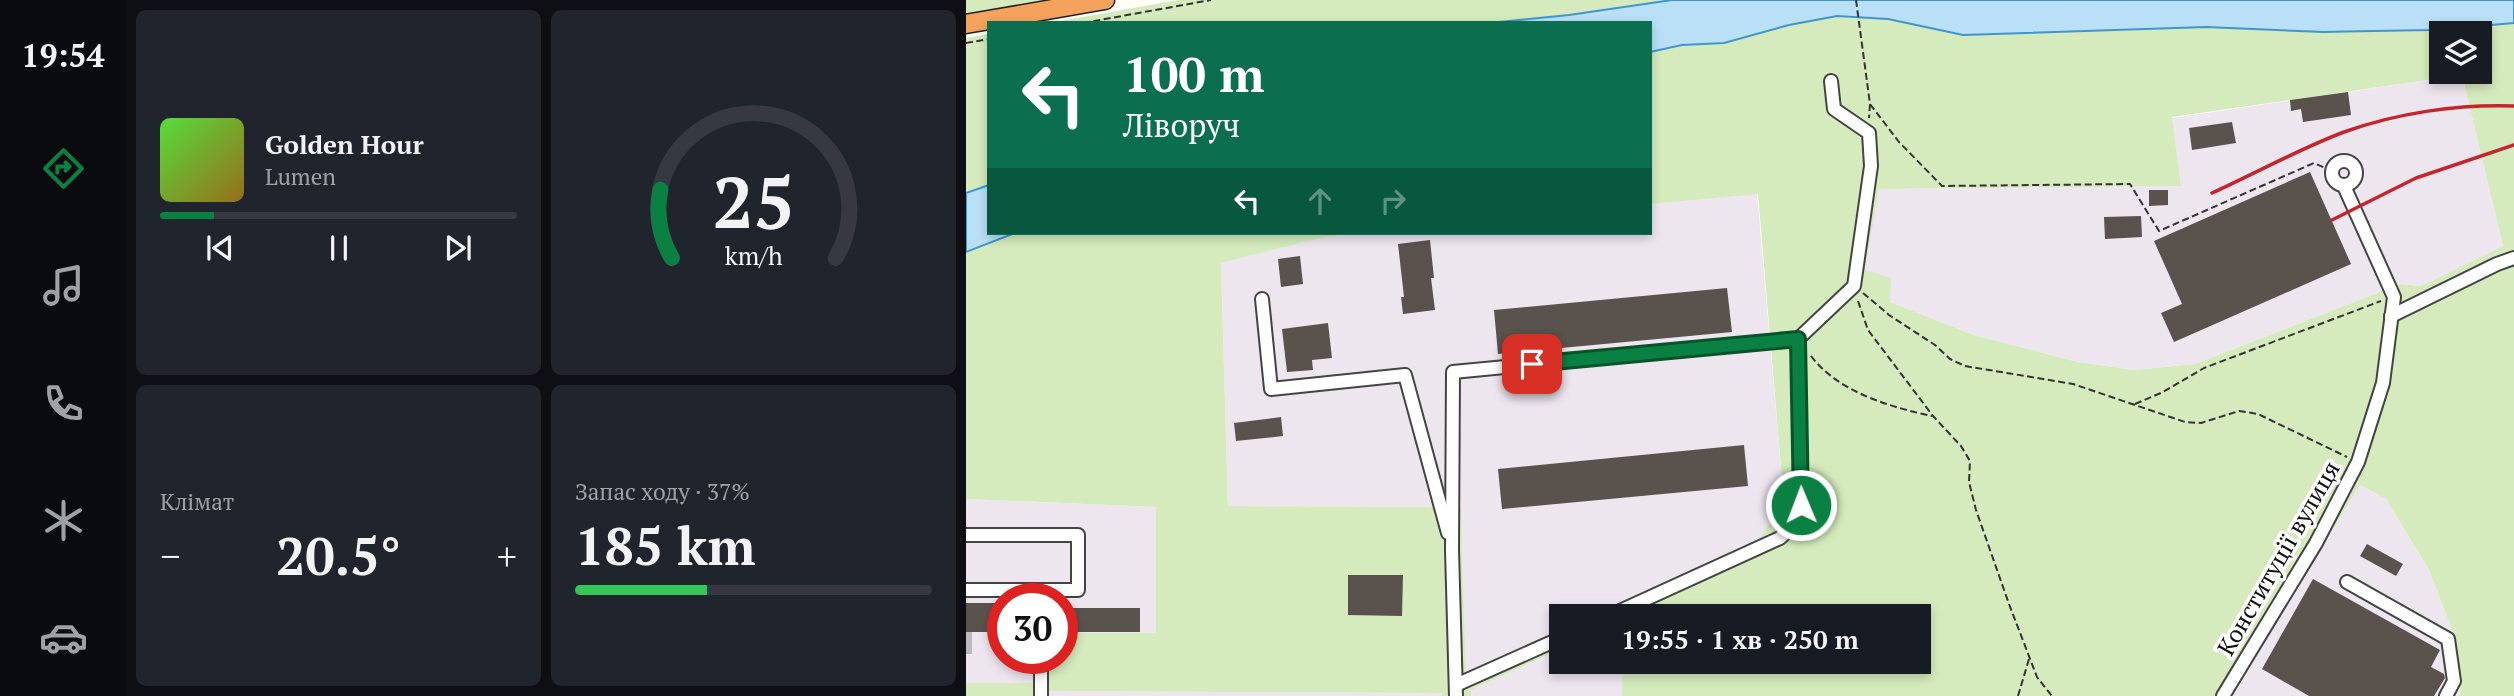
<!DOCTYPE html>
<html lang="uk">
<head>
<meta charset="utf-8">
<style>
  :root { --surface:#171b24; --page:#20242c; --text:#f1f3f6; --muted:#9ea1a6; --line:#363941; --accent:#0b8043 }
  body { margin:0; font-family:"PT Serif",serif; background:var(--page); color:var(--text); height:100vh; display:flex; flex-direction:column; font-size:26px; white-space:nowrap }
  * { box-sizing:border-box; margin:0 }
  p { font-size:23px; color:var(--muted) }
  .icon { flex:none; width:38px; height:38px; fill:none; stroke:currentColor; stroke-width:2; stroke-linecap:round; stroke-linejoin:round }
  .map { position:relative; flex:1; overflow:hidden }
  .sheet { display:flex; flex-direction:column; gap:10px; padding:10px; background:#0d0f14; width:840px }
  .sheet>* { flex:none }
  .hud { position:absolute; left:21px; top:21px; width:665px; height:214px; border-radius:0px; box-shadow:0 4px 10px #0003; background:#0b6e4f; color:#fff; overflow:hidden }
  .fabs { position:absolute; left:1463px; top:21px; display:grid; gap:14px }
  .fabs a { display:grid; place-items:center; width:63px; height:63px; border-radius:0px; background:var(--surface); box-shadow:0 4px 10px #0003; font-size:35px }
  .speed { position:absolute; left:21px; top:583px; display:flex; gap:14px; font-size:35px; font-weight:700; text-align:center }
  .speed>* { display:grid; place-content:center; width:91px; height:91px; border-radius:50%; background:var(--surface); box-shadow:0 4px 10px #0003; line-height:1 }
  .speed .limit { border:10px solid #d22; background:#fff; color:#111 }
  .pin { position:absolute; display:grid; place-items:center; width:60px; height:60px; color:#fff; margin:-30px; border-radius:14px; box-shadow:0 4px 10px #0006 }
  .me { position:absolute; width:77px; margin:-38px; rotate:359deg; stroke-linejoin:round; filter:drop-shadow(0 0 5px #0008) }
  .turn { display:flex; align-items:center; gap:24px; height:147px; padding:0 21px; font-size:32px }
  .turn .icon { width:91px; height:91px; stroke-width:2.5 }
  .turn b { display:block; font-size:49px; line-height:60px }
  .lanes { display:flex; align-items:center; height:66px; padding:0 21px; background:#0003; justify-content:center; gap:35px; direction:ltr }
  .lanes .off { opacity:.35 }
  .big { font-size:52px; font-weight:700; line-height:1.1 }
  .sheet .tile { flex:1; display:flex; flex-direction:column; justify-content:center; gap:10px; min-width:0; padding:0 24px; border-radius:10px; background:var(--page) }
  .sheet .dial { align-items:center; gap:0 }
  .dial svg { height:182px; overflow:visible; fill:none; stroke:var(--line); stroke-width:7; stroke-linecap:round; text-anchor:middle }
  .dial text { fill:var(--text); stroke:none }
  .song { display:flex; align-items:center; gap:21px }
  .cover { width:84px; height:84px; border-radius:10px; background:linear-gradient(135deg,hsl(110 70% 55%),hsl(40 70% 35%)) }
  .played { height:7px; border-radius:4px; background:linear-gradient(90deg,var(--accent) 15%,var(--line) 15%) }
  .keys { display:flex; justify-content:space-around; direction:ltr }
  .heat { display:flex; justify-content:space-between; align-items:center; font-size:38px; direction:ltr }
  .charge { height:10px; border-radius:5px; background:linear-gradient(90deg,#34c759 37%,var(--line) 0) }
  .sheet .tiles { flex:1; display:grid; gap:10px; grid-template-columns:repeat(2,1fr) }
  .trip { position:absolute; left:583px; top:604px; width:382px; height:70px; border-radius:0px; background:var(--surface); box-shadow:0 4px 10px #0003; font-weight:700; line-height:70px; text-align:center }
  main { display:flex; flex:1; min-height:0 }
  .tab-bar { display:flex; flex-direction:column; width:126px; justify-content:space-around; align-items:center; background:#090b0e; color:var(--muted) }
  .tab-bar .icon { width:49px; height:49px }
  .tab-bar .current { color:var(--accent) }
  .tab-bar b { font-size:32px; color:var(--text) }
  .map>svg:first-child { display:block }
</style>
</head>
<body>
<main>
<nav class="tab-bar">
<b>19:54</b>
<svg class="icon current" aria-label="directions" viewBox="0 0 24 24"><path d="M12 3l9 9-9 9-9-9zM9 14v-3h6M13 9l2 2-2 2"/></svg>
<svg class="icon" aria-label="music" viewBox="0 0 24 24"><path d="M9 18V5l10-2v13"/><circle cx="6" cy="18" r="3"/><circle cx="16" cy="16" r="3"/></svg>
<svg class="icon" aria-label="phone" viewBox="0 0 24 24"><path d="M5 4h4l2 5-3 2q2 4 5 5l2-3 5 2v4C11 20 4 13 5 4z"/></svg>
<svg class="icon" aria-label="climate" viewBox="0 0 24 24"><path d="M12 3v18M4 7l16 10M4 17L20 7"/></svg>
<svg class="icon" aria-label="car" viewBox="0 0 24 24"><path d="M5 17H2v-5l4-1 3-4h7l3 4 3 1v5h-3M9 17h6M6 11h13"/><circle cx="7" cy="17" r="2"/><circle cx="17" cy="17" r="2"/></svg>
</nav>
<section class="sheet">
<div class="tiles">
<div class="tile">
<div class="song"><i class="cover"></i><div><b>Golden Hour</b><p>Lumen</p></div></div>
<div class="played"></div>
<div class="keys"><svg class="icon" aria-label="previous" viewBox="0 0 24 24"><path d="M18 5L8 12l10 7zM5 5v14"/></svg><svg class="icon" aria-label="pause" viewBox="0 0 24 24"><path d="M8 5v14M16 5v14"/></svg><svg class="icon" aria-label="next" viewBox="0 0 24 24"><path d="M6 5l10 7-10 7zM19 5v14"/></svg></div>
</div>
<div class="tile dial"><svg viewBox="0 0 100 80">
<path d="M14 69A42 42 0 1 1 86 69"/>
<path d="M14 69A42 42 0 0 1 9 39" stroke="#0b8043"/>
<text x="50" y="56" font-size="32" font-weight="700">25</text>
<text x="50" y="72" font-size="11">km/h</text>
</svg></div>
<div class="tile"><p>Клімат</p>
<div class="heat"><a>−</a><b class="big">20.5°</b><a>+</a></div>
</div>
<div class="tile"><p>Запас ходу · 37%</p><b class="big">185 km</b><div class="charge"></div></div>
</div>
</section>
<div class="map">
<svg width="1548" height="696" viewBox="0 0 1548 696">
  <rect width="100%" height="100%" fill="#fffdf5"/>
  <g fill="#eee6ef">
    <polygon points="1496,75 1537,246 1455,286 1434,284 1229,364 1168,370 1112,362 1008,335 924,302 899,271 912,189 1215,186 1206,118"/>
    <polygon points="791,193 818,503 791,541 625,616 595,616 595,629 500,673 495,507 262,506 255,263 359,237 399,233 684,233 684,204"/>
    <polygon points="1394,485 1420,499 1463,570 1488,635 1495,690 1493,696 1265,696"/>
    <polygon points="0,499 191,507 190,633 96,633 96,598 37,598 37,658 82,658 81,683 0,683"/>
    <polygon points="595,649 595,662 656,662 656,696 505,696 505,690"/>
    <polygon points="81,691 477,693 477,696 80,696"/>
  </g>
  <g fill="#d5ebbd" fill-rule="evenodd">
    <polygon points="0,0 79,0 0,14"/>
    <polygon points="212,0 706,0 603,15 523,23 84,23"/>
    <path d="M871,16L922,19L997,35L1240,27L1357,32L1466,30L1548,23V696H1493L1495,690L1488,635L1463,570L1420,499L1394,485L1265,696H656V662H952V616H625L791,541L818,503L792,194L684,204V52L716,45L758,43L823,25ZM1475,33H1514V72H1475ZM1496,75L1537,246L1455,286L1434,284L1229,364L1168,370L1112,362L1008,335L924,302L925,278L899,270L913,189L1215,186L1206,117Z"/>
    <polygon points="23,34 23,185 0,193 0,38"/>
    <polygon points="49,233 399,233 359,237 255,263 262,506 495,507 500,672 595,629 595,649 505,690 505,696 477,696 476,693 81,691 80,696 0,696 0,683 81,683 82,658 96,658 96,633 190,633 190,507 0,499 0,252"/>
  </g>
  <g fill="#b9e0f7" stroke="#3f96cf" stroke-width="2">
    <polygon points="706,0 1548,0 1548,23 1466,30 1406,31 1357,32 1240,27 997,35 922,19 871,16 823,25 758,43 716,45 684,52 684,23 523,23 603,15"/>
    <polygon points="23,185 23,233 49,233 0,252 0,193"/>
  </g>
  <g fill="#0003">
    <polygon points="1344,174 1385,264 1210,341 1218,305"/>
    <polygon points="0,605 6,632 6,654 0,654"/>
  </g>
  <g fill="#5a524d">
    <polygon points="1382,92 1385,115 1337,122 1335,109 1325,111 1324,100"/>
    <polygon points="1266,122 1270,143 1226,150 1223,128"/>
    <polygon points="1344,172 1385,264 1208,342 1195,313 1216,304 1188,241"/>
    <polygon points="1183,190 1202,190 1202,205 1183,206"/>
    <polygon points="1175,216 1176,237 1139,239 1138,217"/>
    <polygon points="464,240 468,278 465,278 469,310 437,314 435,297 438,297 432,244"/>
    <polygon points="334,256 337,284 315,287 312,259"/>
    <polygon points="761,288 766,332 532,354 528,310"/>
    <polygon points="362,323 366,358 346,360 347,370 321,372 316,329"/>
    <polygon points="315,417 317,436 270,441 268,423"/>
    <polygon points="778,445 782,486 536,509 532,469"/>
    <polygon points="1401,544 1437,564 1430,576 1394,556"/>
    <polygon points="382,575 437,575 436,616 382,615"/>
    <polygon points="1347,579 1474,650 1465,667 1478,674 1479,678 1468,696 1343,696 1296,669"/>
    <rect x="0" y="603" width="37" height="29"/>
    <rect x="96" y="608" width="78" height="24"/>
  </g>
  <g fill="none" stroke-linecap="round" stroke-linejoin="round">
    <g stroke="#444" stroke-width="16">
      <g id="minor">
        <circle cx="1378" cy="173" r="12"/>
        <polyline points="296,299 305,389 439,375 482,533"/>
        <polyline points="1425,316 1531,264 1548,258"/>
        <polyline points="0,535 112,535 112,590 0,590"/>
        <polyline points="1381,582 1482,639 1488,681 1480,696"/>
        <polyline points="643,616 814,538 829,524 835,505 832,339"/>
        <polyline points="490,685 595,638"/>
        <polyline points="75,696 75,658"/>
        <polyline points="490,696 486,550 487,372 832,339 888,286 905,166 903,133 868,109 865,81"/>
        <polyline points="1257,696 1350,543 1392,462 1417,383 1428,297 1378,186"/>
      </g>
    </g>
    <g stroke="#222" stroke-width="21">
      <polyline id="highway" points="0,24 139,0"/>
    </g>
    <g stroke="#333" stroke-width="2" stroke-dasharray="7 3.5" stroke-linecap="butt">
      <polyline points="890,0 904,104 903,118"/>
      <polyline points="117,23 245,0"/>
      <polyline points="0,43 23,39"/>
      <polyline points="904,104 933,142 976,186 1164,184 1193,231 1348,163 1366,171"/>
      <polyline points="897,293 923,315 969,345 984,359 999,366 1107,384 1219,422 1235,423 1273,411 1292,414 1381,457"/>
      <polyline points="892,301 902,330 967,416 995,446 1004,461 1003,482 1010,510 1043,604 1071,677 1086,696"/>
      <path d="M845,356C872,392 924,407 966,416"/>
      <polyline points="1169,404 1197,392 1238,368 1415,301"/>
      <polyline points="1052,696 1063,659"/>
    </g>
    <use href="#minor" stroke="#fff" stroke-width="12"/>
    <use href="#highway" stroke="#f5a25d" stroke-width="18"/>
    <g stroke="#c4262e" stroke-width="3.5">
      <path d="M1246,193C1290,173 1333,149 1378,132C1431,113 1492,104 1548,106"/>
      <polyline points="1366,220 1450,178 1548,145"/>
    </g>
  </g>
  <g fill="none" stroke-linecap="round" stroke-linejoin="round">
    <g stroke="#07532c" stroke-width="18">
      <polyline id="route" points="566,364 832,339 835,505"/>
    </g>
    <use href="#route" stroke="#0b8043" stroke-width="12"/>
  </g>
  <g text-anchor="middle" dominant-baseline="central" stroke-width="7" stroke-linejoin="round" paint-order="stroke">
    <g font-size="24" fill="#111" stroke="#fff">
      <text transform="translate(1312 558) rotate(-60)">Конституції вулиця</text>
    </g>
  </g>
</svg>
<div class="fabs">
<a><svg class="icon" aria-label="layers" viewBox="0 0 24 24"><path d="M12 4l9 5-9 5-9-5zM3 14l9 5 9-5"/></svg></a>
</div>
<div class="speed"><div class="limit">30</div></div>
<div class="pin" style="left:566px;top:364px;background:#d93025"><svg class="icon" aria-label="arrive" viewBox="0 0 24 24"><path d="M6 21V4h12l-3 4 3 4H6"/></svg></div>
<svg class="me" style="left:835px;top:505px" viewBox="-20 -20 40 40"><circle r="17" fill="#0b8043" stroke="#fff" stroke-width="3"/><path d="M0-11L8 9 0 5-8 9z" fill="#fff"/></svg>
<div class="trip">19:55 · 1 хв · 250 m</div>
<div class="hud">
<div class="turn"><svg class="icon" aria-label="left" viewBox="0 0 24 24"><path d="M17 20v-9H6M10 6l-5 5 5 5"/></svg><div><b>100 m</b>Ліворуч</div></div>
<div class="lanes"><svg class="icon" aria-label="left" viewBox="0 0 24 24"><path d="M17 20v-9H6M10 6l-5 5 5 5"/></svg><svg class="icon off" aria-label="ahead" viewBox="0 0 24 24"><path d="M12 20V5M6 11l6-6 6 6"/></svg><svg class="icon off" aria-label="right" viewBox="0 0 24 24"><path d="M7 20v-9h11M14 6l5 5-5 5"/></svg></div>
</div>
</div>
</main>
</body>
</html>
